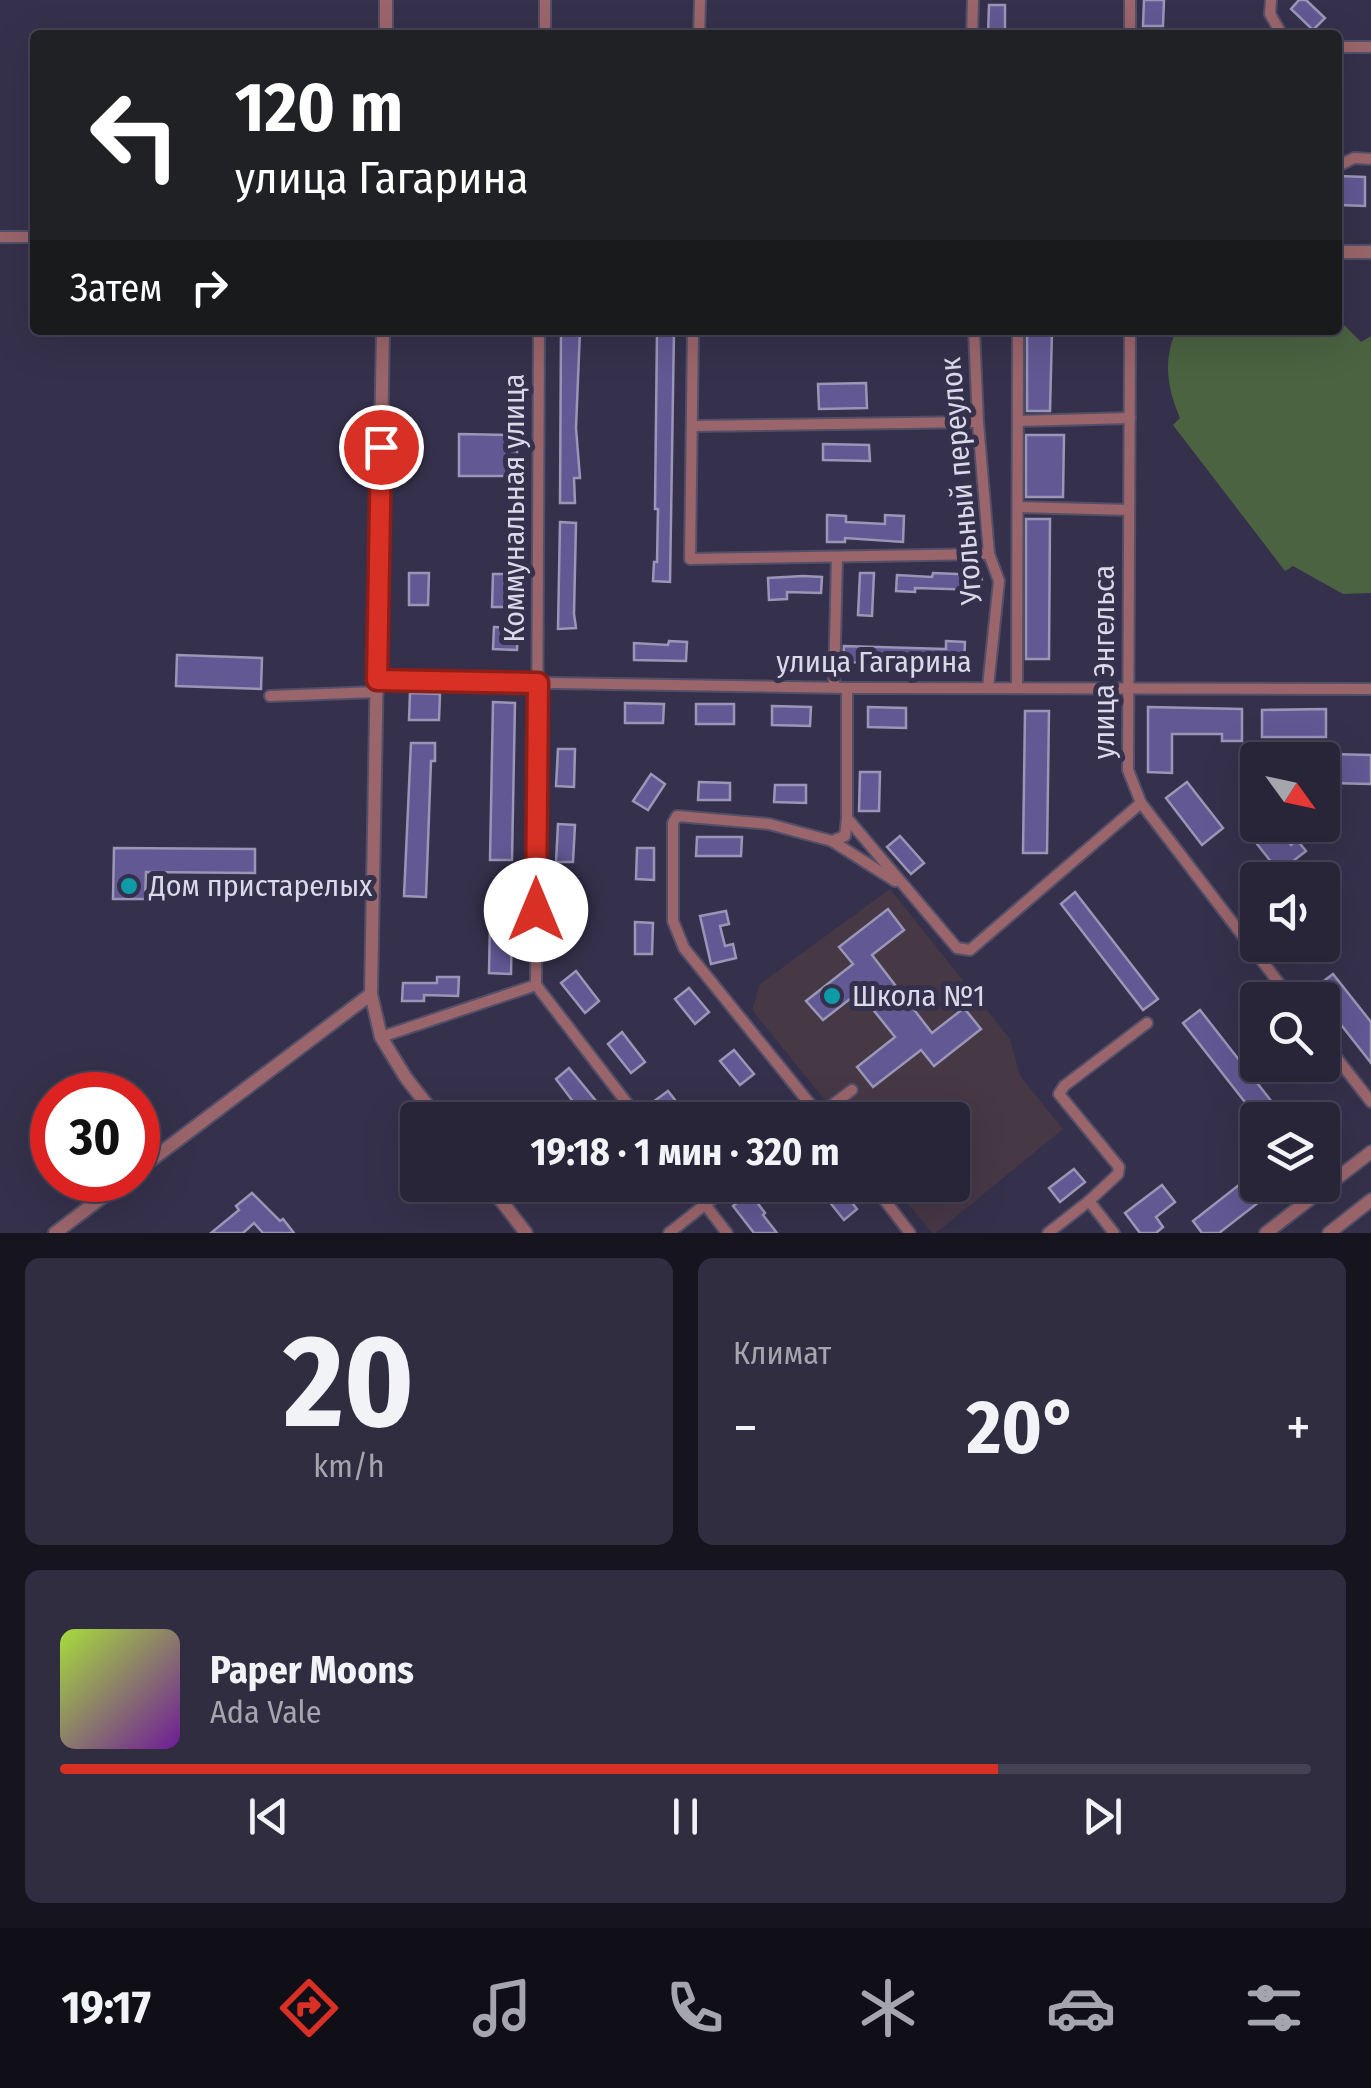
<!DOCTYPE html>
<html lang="ru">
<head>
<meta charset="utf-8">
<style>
  :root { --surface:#282539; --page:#302d41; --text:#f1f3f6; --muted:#a5a5ae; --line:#444253; --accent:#d93025 }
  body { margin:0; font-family:"Fira Sans Condensed",sans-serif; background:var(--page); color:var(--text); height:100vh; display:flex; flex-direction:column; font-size:38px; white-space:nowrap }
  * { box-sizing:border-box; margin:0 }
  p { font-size:32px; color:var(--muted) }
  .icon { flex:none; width:55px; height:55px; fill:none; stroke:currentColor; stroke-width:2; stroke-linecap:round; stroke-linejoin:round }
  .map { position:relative; height:1233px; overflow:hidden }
  .side { display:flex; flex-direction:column; gap:25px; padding:25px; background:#16141f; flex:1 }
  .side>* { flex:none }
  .hud { position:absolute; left:30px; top:30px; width:1312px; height:305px; border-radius:10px; box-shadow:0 10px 40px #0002,0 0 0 2px var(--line); background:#202124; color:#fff; overflow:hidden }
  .needle { width:65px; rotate:123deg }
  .buttons { position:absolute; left:1240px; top:742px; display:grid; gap:20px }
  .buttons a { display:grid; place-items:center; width:100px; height:100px; border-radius:10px; background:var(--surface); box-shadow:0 10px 40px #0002,0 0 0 2px var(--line); font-size:50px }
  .speed { position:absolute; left:30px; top:1072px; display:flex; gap:20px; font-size:50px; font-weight:700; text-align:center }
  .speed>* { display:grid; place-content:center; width:130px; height:130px; border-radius:50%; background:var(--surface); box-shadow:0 10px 40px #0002,0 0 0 2px var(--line); line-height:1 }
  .speed .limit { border:15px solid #d22; background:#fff; color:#111 }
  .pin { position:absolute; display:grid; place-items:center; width:85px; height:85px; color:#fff; margin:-42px; border:5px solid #fff; border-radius:50%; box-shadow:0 2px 10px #0007 }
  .me { position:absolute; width:110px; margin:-55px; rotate:0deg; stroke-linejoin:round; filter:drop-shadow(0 0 8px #0008) }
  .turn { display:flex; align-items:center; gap:35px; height:210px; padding:0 40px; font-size:45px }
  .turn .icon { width:130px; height:130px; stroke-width:2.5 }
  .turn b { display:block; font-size:70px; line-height:85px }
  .then { display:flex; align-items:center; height:95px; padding:0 40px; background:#0003; gap:20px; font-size:38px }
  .big { font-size:75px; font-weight:700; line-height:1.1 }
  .side .widget { flex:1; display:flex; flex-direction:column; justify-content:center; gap:15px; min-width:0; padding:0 35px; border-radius:15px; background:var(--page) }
  .side .dial { align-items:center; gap:0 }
  .dial b { font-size:130px; line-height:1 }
  .song { display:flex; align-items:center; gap:30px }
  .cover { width:120px; height:120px; border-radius:15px; background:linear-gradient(135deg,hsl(80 70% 55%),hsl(280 70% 35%)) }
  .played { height:10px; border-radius:5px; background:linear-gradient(90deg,var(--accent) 75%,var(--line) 75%) }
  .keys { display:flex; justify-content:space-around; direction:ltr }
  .heat { display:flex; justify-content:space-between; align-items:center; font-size:55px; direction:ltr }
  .side .tiles { flex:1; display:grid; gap:25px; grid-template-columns:1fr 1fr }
  .widget:last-child { grid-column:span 2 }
  .trip { position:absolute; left:400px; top:1102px; width:570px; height:100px; border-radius:10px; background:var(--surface); box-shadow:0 10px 40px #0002,0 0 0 2px var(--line); font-weight:700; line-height:100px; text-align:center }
  .tab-bar { display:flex; height:160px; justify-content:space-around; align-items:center; background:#100f17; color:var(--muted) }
  .tab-bar .icon { width:70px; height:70px }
  .tab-bar .current { color:var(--accent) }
  .tab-bar b { font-size:45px; color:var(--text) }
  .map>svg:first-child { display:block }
</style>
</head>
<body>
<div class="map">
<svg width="1371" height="1233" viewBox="0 0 1371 1233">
  <rect width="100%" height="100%" fill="#35314c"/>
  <polygon fill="#463845" points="890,889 1010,1039 1020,1076 1063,1129 936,1233 932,1233 893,1185 952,1185 952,1120 841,1120 752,1010 760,984"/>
  <path fill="#4b6341" d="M1338,319L1361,342L1371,336V593L1343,594L1293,566L1285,571L1173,425L1180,418C1167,387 1163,362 1176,330H1338Z"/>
  <g fill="#625894" stroke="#9a96b6" stroke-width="2.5">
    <polygon points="1144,0 1164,0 1163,26 1143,26"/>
    <polygon points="1299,0 1306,0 1325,18 1313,30 1291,9"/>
    <polygon points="989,5 1005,5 1005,35 988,35"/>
    <polygon points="1338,176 1365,177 1365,206 1338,205"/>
    <polygon points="561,330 580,330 576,428 580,478 574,478 575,503 560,503"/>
    <polygon points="657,330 674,330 670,582 653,581 654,562 657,562 658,509 655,509"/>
    <polygon points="1027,330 1052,330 1050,411 1027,411"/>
    <polygon points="866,383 867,408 819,409 818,384"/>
    <polygon points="459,434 517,435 517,476 459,476"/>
    <polygon points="1026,435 1064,435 1063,497 1026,497"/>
    <polygon points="823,444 869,445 870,461 823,460"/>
    <polygon points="827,515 846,516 846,522 885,524 885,515 904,516 903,542 845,538 845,542 827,542"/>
    <polygon points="1026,519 1050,519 1049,659 1026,659"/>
    <polygon points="560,522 576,523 574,614 576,628 558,629"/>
    <polygon points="409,573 429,573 428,605 409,605"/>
    <polygon points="860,573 874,573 872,616 858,615"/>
    <polygon points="933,573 982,575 981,590 915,588 915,592 896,591 897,575 932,577"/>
    <polygon points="493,574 519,574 518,607 492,607"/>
    <polygon points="803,576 822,577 821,593 787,592 787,599 769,600 768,578"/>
    <polygon points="494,627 518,628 517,650 493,649"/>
    <polygon points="669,641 687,642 686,661 634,660 634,643 668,645"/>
    <polygon points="946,641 965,642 964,665 843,662 844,646 946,649"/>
    <polygon points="177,655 262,658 261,689 176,686"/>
    <polygon points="410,693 440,694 439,720 409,720"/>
    <polygon points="493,702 515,703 512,860 490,860"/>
    <polygon points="625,703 664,704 663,723 625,723"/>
    <rect x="696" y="704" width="38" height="20"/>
    <polygon points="772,706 811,707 810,726 772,725"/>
    <polygon points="868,707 906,708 906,728 868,727"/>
    <polygon points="1148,707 1242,709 1242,741 1222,741 1222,734 1172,734 1172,773 1148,772"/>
    <polygon points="1326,709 1326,737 1262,737 1262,710"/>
    <polygon points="1025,711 1049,711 1047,853 1023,853"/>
    <polygon points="411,743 435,743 435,761 431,761 426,897 404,896"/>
    <polygon points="558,749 575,749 574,787 556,786"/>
    <polygon points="1330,754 1371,755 1371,784 1329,783"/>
    <polygon points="860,772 880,772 879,811 859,811"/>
    <polygon points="651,774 665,784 648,810 633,801"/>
    <polygon points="699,782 730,783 730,800 698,800"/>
    <polygon points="1187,782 1223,828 1202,845 1166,798"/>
    <polygon points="775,785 806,785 806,803 774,802"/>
    <polygon points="558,824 575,825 573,862 556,862"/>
    <polygon points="1252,825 1275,825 1291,845 1297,840 1306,851 1279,872 1246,830"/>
    <polygon points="900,836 924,863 911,874 887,847"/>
    <polygon points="697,837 742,837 741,856 696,856"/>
    <polygon points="114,848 255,849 255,873 146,872 145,899 113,899"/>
    <polygon points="637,848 654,848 654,880 636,879"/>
    <polygon points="1075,892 1158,999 1143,1010 1061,904"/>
    <polygon points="557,897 574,898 573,935 555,935"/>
    <polygon points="888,909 904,930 872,955 932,1033 964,1008 981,1029 934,1066 921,1050 873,1087 857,1067 895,1037 859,992 823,1020 806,1001 853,964 839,947"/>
    <polygon points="726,911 729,924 720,926 725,946 733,944 736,958 711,964 700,916"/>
    <polygon points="490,921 512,922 511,974 489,973"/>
    <polygon points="635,922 653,923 652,954 635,954"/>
    <polygon points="576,971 599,1001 585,1013 561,983"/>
    <polygon points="1333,974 1371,1022 1371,1063 1313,989"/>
    <polygon points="437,977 459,977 458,996 424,995 424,1001 402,1001 403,983 437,983"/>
    <polygon points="689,988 709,1012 695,1024 675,999"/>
    <polygon points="1200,1010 1286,1120 1259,1120 1183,1023"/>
    <polygon points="622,1032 645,1062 631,1073 608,1044"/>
    <polygon points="734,1050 754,1074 740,1085 720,1061"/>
    <polygon points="569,1068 601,1107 587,1120 556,1079"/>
    <polygon points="668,1091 691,1120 667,1120 653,1102"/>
    <polygon points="1074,1169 1085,1182 1060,1202 1049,1188"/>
    <polygon points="1258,1170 1258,1185 1281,1185 1219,1233 1202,1233 1193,1221"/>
    <polygon points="838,1185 857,1209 844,1220 824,1195"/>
    <polygon points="1162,1185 1175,1202 1156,1217 1163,1227 1156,1233 1140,1233 1125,1213"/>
    <polygon points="252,1193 280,1221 283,1219 294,1233 263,1233 254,1223 243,1233 211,1233 239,1210 236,1206"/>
    <polygon points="750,1193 765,1213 763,1215 777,1233 754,1233 733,1206"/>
  </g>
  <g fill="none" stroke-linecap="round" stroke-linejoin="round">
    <g stroke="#534f68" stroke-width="14">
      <g id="minor">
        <polyline points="1130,0 1130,35"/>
        <polyline points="1271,0 1270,14 1282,35"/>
        <polyline points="545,35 545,0"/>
        <polyline points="699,35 700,0"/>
        <polyline points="972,35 973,0"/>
        <polyline points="1338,47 1371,47"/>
        <polyline points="1338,166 1354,158 1371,159"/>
        <polyline points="0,237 35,237"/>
        <polyline points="539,330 536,985 640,1120"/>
        <polyline points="693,330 690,559 989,554"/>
        <polyline points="974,330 978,422 989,554 999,581 988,687"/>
        <polyline points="1130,330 1128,770 1141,803 1292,1000"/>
        <polyline points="1018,421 1130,418"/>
        <polyline points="692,426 978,422"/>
        <polyline points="1018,507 1129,510"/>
        <polyline points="377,680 847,688 1371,689"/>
        <polyline points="834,687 837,557"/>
        <polyline points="847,688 847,818 957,948 970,950 1141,803"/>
        <polyline points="1017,688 1018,330"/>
        <polyline points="270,696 376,692"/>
        <polyline points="832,841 895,881"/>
        <polyline points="381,1037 536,985"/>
        <polyline points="1322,1039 1371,1102"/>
        <polyline points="812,1120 852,1090"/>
        <polyline points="823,1120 684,948 673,921 673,823 677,816 769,824 832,841 845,836 847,818"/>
        <polyline points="690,1185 727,1233"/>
        <polyline points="873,1185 910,1233"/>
        <polyline points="1089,1201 1118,1174 1119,1167 1059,1094 1064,1086 1147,1023"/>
        <polyline points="669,1233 730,1185"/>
        <polyline points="1048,1233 1089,1201 1114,1233"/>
      </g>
    </g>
    <g stroke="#534f68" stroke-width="16">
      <g id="tertiary">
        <polyline points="386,35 386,0"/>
        <polyline points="1338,252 1371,252"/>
        <polyline points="383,330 371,994 381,1037 406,1078 439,1120"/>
        <polyline points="138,1170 371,994"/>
        <polyline points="489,1185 526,1233"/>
        <polyline points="55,1233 125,1180"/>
        <polyline points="1266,1233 1371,1152"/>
        <polyline points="1329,1233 1371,1200"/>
      </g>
    </g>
    <use href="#minor" stroke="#9a656b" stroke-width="10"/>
    <use href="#tertiary" stroke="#9a656b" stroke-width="12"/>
  </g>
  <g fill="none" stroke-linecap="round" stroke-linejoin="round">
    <g stroke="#8d1f18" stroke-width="25">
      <polyline id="route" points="381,447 377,680 538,683 536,910"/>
    </g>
    <use href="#route" stroke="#d93025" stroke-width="18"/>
  </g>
  <g fill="#0f9aa8" stroke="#35314c" stroke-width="4">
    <circle cx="129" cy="886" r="10"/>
    <circle cx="832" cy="996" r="10"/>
  </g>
  <g text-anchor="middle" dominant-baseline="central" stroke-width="10" stroke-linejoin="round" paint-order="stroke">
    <g font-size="30" fill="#dad9ea" stroke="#35314c">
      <text transform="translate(961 481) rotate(-95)">Угольный переулок</text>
      <text transform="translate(514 508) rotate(-90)">Коммунальная улица</text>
      <text x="874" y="662">улица Гагарина</text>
      <text transform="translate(1104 662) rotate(-90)">улица Энгельса</text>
    </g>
    <g font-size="30" fill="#dad9ea" stroke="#35314c" text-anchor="start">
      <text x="149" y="886">Дом пристарелых</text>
      <text x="852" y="996">Школа №1</text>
    </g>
  </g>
</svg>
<div class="buttons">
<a><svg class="needle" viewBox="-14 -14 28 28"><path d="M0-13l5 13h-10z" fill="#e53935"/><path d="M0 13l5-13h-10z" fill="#a5a5ae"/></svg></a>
<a><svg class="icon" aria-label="sound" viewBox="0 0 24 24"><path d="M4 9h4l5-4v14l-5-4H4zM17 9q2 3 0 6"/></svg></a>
<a><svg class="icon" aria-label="search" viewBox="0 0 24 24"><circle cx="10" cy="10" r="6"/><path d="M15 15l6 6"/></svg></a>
<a><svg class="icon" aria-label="layers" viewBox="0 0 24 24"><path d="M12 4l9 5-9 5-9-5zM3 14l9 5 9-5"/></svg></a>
</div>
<div class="speed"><div class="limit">30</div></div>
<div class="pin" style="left:381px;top:447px;background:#d93025"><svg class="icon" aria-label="arrive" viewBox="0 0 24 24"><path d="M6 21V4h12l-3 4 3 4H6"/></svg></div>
<svg class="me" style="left:536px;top:910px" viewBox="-20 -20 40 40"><circle r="19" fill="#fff"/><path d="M0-13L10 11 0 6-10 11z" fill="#d93025"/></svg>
<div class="trip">19:18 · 1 мин · 320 m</div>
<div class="hud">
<div class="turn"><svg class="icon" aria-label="left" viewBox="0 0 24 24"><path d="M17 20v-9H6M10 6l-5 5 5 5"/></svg><div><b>120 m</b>улица Гагарина</div></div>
<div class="then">Затем<svg class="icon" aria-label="right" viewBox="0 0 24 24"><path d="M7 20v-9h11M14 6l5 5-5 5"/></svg></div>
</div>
</div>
<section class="side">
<div class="tiles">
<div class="widget dial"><b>20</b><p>km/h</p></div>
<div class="widget"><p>Климат</p>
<div class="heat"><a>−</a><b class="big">20°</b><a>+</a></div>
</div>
<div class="widget">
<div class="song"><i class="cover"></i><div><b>Paper Moons</b><p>Ada Vale</p></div></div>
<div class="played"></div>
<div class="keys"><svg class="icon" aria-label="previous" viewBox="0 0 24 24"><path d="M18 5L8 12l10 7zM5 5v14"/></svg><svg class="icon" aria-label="pause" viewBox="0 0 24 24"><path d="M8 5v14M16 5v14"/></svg><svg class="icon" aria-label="next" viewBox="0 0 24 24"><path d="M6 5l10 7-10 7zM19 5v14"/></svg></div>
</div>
</div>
</section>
<nav class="tab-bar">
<b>19:17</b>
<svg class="icon current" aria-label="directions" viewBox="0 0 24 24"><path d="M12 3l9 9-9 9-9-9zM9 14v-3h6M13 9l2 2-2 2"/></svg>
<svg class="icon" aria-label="music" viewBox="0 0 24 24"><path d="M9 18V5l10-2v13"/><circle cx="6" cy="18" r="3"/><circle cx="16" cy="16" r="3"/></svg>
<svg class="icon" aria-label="phone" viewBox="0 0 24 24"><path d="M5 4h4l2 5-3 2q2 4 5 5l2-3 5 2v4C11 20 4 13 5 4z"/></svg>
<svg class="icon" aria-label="climate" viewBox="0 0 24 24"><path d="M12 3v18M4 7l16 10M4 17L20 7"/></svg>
<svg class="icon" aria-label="car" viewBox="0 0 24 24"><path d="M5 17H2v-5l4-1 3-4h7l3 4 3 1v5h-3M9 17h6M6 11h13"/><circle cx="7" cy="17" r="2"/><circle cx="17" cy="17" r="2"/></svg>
<svg class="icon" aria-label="filters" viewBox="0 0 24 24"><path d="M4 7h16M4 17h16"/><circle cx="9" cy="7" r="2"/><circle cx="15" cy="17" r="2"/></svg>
</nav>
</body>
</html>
